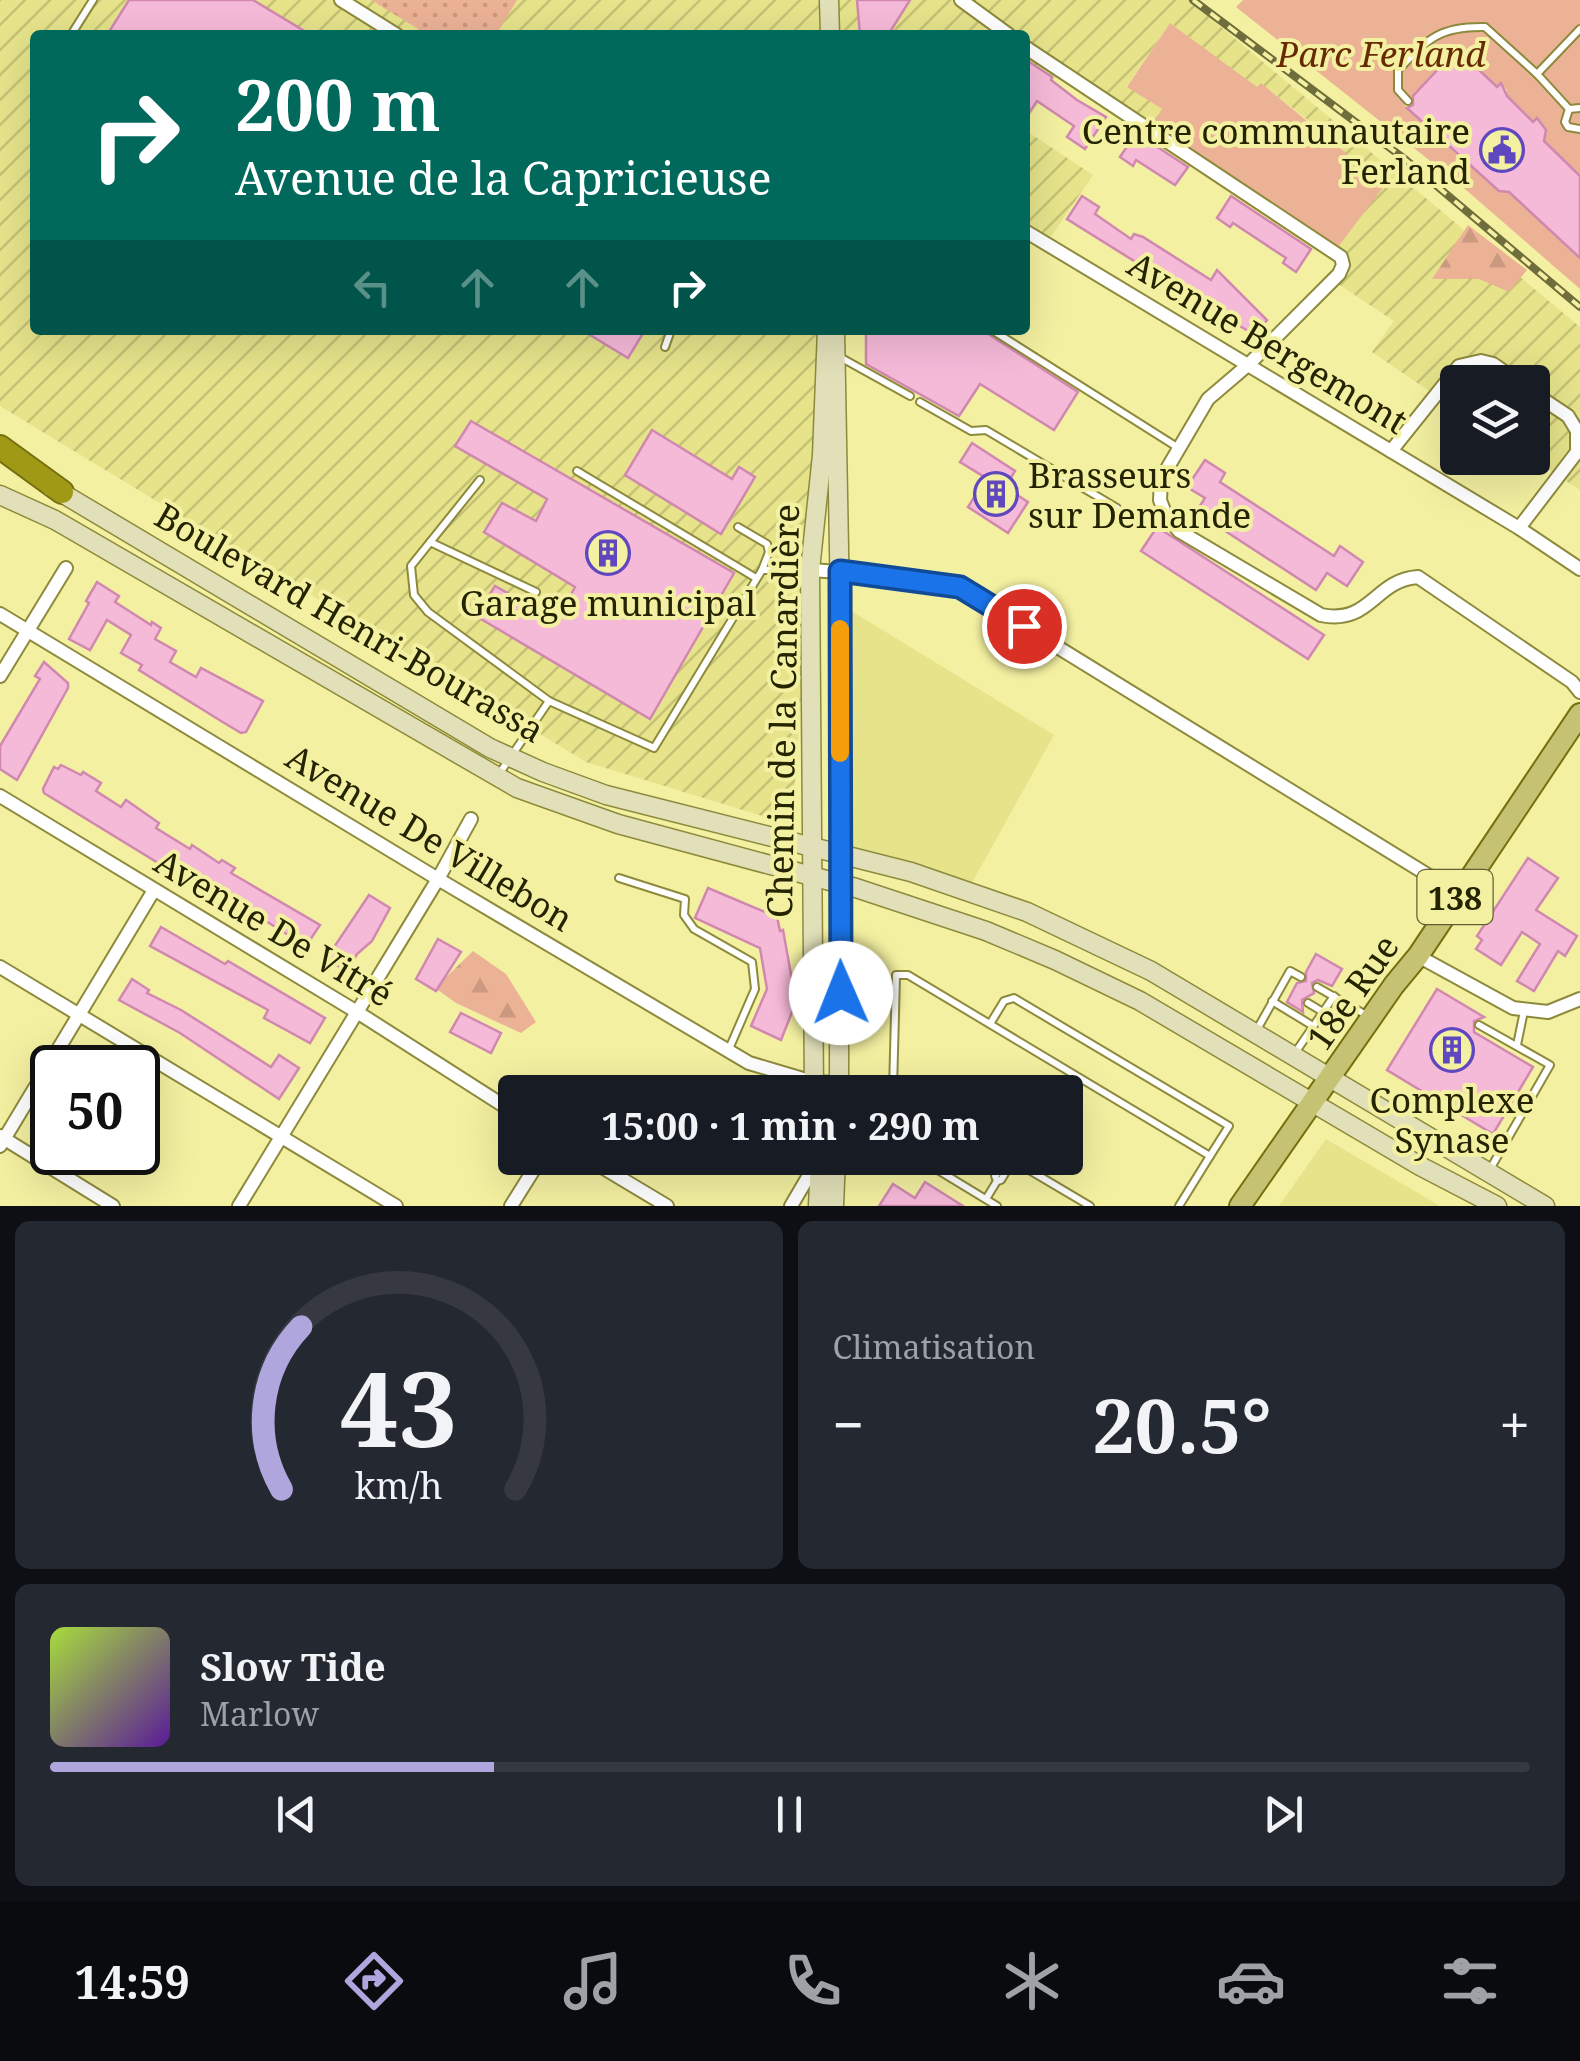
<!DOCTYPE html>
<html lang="fr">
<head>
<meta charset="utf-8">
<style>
  :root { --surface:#171b24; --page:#242831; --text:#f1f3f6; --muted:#9ea1a6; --line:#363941; --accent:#afa6de }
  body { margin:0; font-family:"Noto Serif",serif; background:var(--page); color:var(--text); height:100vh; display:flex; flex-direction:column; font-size:38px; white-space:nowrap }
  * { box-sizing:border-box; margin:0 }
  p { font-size:32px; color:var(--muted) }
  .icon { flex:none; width:55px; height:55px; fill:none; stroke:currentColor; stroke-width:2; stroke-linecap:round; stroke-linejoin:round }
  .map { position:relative; height:1206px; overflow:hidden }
  .panel { display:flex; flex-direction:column; gap:15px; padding:15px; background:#0d0f14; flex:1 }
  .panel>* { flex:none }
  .guide { position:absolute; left:30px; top:30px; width:1000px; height:305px; border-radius:10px; box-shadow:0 10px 40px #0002; background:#00695c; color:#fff; overflow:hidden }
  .buttons { position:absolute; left:1440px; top:365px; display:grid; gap:20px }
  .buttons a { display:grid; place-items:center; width:110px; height:110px; border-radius:10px; background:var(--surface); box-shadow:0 10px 40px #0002; font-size:50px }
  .speed { position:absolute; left:30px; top:1045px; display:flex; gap:20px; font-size:50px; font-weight:700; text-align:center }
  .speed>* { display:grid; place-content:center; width:130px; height:130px; border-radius:50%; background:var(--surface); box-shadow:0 10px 40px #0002; line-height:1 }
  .speed .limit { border:5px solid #111; border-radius:15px; background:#fff; color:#111 }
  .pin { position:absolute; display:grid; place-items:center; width:85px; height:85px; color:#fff; margin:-42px; border:5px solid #fff; border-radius:50%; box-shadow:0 2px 10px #0007 }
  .me { position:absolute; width:110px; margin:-55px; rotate:359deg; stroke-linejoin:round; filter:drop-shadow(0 0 8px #0008) }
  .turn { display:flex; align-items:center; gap:35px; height:210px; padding:0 40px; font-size:45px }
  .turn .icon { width:130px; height:130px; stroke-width:2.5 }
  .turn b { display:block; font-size:70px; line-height:85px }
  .lanes { display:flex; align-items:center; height:95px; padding:0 40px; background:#0003; justify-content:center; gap:50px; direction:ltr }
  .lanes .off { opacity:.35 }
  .big { font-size:75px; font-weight:700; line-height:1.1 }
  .panel .card { flex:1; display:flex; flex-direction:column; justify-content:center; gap:15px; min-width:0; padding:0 35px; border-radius:15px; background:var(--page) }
  .panel .dial { align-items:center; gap:0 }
  .dial svg { height:260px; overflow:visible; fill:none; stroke:var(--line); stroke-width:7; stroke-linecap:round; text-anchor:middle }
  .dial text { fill:var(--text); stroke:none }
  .song { display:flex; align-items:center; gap:30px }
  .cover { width:120px; height:120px; border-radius:15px; background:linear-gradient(135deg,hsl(80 70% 55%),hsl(270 70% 35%)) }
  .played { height:10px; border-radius:5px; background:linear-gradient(90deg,var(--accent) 30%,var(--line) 30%) }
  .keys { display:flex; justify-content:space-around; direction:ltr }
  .heat { display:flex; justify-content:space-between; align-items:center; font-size:55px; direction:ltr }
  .panel .tiles { flex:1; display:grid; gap:15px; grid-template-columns:1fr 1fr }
  .card:last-child { grid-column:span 2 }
  .trip { position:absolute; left:498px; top:1075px; width:585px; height:100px; border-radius:10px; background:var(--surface); box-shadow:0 10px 40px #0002; font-weight:700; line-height:100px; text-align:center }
  .tab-bar { display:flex; height:160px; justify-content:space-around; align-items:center; background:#090b0e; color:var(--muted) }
  .tab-bar .icon { width:70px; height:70px }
  .tab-bar .selected { color:var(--accent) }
  .tab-bar b { font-size:45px; color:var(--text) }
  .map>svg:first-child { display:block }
</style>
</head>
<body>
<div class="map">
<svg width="1580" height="1206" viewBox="0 0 1580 1206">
  <defs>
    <pattern id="industrial-furrows" width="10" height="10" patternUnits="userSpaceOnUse" patternTransform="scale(2.5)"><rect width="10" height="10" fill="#e6e38b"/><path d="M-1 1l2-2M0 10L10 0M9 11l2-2" fill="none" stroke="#c5c276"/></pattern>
    <pattern id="grass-dots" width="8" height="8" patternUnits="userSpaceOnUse" patternTransform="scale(2.5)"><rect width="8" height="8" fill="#ecb296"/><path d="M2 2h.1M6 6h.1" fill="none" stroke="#ca9980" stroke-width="1.8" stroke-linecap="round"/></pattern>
    <pattern id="forest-firs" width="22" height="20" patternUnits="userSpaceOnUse" patternTransform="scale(2.5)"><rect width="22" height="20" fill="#ecb296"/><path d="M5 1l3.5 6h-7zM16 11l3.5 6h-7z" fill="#ca9980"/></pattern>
  </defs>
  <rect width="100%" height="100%" fill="#f3f0a1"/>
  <g fill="#e6e38b">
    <polygon points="840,604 1054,735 968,890 839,853"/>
    <polygon points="1326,1139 1440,1206 1279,1206"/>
  </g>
  <g fill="url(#industrial-furrows)">
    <polygon points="0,0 1189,0 1580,327 1580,490 1531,458 1532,382 1458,382 1457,410 1372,352 1394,321 1332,280 1339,274 1335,251 1342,147 1262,84 1258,88 1170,23 1127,86 1163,110 1149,130 1059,72 1025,124 1025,35 35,35 35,330 821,330 810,570 792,825 586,762 0,406"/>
    <polygon points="1025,130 1093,175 1046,244 1025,231"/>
  </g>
  <polygon fill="url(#grass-dots)" points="371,0 517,0 496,35 428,35"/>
  <g fill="url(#forest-firs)">
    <polygon points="1468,225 1527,270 1509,292 1479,279 1432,279"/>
    <polygon points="473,951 506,974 536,1022 521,1033 456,1003 435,988"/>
  </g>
  <g fill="#ecb296">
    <polygon points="1243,0 1580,0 1580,176 1543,140 1546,130 1537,119 1533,122 1505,94 1507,90 1501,84 1497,87 1457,50 1404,105 1458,156 1461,155 1505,189 1580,258 1580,289 1458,183 1236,7"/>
    <polygon points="1170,23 1257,87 1261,83 1385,185 1335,251 1149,130 1162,109 1127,87"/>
  </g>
  <g fill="#f6bad9" stroke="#d088af" stroke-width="2.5">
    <polygon points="129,0 253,0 311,35 107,35"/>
    <polygon points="857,0 910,0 888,35 860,35"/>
    <polygon points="1457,49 1497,87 1501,83 1507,96 1533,122 1537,118 1546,130 1544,141 1580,176 1580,258 1509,192 1499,191 1407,108 1413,105 1413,96"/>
    <polygon points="1025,59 1052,77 1051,80 1077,100 1106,117 1085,149 1067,137 1074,126 1037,101 1025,119"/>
    <polygon points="1136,133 1188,167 1175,185 1136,160 1133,166 1120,157"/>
    <polygon points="1082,196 1099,207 1095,214 1131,239 1134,234 1143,237 1211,280 1217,270 1267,320 1255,335 1190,297 1187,296 1184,300 1174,294 1177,289 1174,286 1067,219"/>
    <polygon points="1231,196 1311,249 1296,272 1283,263 1286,258 1233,223 1230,227 1217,218"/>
    <polygon points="582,330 645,330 628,358"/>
    <polygon points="866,330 982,330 1078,392 1054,430 980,384 959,416 866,364"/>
    <polygon points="471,421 734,573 650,719 476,616 495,586 557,621 575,587 484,532 502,503 536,521 547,499 455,446"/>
    <polygon points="652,430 732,479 739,467 755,477 721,534 625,475"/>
    <polygon points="972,443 1015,471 1005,487 1028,502 1008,533 968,507 986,478 960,462"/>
    <polygon points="1205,460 1225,473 1220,482 1334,556 1340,546 1363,562 1347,586 1327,573 1316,590 1196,512 1205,498 1187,487"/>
    <polygon points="1157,527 1324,635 1308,659 1141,551"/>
    <polygon points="97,582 119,596 115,602 151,625 152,622 161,628 155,639 176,651 170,662 196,677 201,668 263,701 246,732 241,733 221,721 139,670 142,665 121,653 131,635 107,620 90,650 69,639 89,603 86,601"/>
    <polygon points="44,662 68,683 68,688 17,780 0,769 0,746 40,679 35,676"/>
    <polygon points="61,765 81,775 83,772 101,783 96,791 121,807 126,800 159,823 156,828 190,849 192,845 219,863 222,860 235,868 231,873 320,925 306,946 245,908 248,904 222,889 218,895 170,866 168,869 44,793 43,789 54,767 58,769"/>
    <polygon points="1528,858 1558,878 1536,910 1577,936 1565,956 1558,951 1534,991 1517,981 1540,944 1522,932 1501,965 1476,949 1482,940 1477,936"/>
    <polygon points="708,888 777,917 780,931 783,930 796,1002 781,1040 751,1026 767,989 760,948 695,918"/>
    <polygon points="369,895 390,908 372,941 357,954 347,971 326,959"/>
    <polygon points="161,927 225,964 228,961 325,1018 310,1043 264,1018 268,1010 150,946"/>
    <polygon points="438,939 461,952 436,991 416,979"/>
    <polygon points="1316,954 1342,969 1332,986 1318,980 1312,983 1314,993 1302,1000 1303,1012 1287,1002 1297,983 1306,981 1306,972"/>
    <polygon points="132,979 149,990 147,993 181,1010 271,1067 279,1055 299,1068 279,1099 180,1033 119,1000"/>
    <polygon points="1437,989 1484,1017 1474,1021 1474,1032 1533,1067 1493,1134 1387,1070"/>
    <polygon points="461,1013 501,1033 491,1053 450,1032"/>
    <polygon points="925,1182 963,1206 879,1206 893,1184 915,1198"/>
  </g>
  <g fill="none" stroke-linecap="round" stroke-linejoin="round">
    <g stroke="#8d8a3c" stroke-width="10">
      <g id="lane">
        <polyline points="1580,29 1537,74 1569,109 1565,122 1568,127 1580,129"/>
        <polyline points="71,35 93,0"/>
        <path d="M1408,101L1398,90V70C1428,39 1439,26 1485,27L1537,74"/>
        <polyline points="1569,109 1580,108"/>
        <polyline points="992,330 1177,447"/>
        <polyline points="665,347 671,330"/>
        <polyline points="838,356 910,396"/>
        <polyline points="920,402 971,431 986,430 1117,508"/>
        <polyline points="577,471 756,578"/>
        <polyline points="480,480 411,566 414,595 428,612 549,701 654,748 762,570 809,570"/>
        <polyline points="738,527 767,544 769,552 762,570"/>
        <polyline points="430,542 536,592"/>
        <polyline points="499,774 549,701"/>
        <polyline points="619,878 685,899 684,915 694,929 752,962 755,989 729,1049"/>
        <polyline points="1317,987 1368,1016"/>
        <polyline points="1272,1001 1313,1026"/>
        <polyline points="1308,1003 1323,1012"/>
        <polyline points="990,1024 1004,1001 1014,998 1229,1126 1210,1156"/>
        <polyline points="1479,1025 1550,1065 1489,1171"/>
        <polyline points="1255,1033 1290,971 1301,977"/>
        <polyline points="1517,1045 1524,1011"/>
        <polyline points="1295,1053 1334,996"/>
        <polyline points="896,1092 893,1091 896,975 908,975 1210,1156 1179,1206"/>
        <polyline points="918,1158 997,1206"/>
        <polyline points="1009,1158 1090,1206"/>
        <polygon points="1007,1163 1009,1167 1001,1180 997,1181 995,1176"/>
        <polyline points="986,1199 997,1181"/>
      </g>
    </g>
    <g stroke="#8d8a3c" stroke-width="16">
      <g id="street">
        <polyline points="341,0 397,35"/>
        <polyline points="961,0 1009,35"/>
        <path d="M1025,47L1341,257L1343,265L1339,274L1249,364L1208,399L1161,479L1160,500L1166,516L1179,531L1321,615C1371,625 1374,580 1418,577L1572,682L1580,692"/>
        <polyline points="1025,231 1519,528 1580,569"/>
        <polyline points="1391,451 1459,366 1481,361 1493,364 1519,382"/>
        <polyline points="1519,528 1577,452 1577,431 1568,416 1532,392"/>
        <polyline points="810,570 885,575 960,587 1457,893"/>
        <polyline points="0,614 438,879 749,1063 813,1082 839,1083"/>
        <polyline points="0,676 66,568"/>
        <polyline points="0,796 357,1012 515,1113"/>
        <polyline points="1418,956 1513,1008 1548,1012 1580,999"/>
        <polyline points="0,967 396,1206"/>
        <polyline points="0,1136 113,1206"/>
        <polyline points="0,1146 154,890"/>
        <polyline points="587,1158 667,1206"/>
        <polyline points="239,1206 438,879 471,819"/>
        <polyline points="511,1206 541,1158"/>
        <polyline points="791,1206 818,1160"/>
      </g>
    </g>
    <g stroke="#8d8a3c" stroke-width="21">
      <g id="secondary">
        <polyline points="829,0 830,35"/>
        <polyline points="835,330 840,604 839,1092"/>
        <polyline points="50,486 490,748 543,772 606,795 911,872 1027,912 1151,971 1545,1206"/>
        <polyline points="0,495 55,520 517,788 618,824 856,888 986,931 1055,960 1140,1001 1420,1166 1497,1206"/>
        <polyline points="814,1092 810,570 822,455 827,330"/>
        <polyline points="818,1206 820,1158"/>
        <polyline points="834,1206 836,1158"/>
      </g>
    </g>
    <g stroke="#74700e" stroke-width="24">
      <polyline id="primary" points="1240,1206 1394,985 1418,956 1580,714"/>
    </g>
    <g stroke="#74700e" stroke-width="26">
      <polyline id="highway" points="0,447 62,492"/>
    </g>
    <use href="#lane" stroke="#fff" stroke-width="6"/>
    <use href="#street" stroke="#fff" stroke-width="12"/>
    <use href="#secondary" stroke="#e2e0b9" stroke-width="18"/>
    <use href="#primary" stroke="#c5c273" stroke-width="20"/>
    <use href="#highway" stroke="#9f9915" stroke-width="22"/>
    <g stroke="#6f6d3b" stroke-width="8">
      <polyline id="rail" points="1193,0 1406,160 1580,307"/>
    </g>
    <use href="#rail" stroke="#f3f0a1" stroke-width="4" stroke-dasharray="11" stroke-linecap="butt"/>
  </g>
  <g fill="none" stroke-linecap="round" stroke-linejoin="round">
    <g stroke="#114b97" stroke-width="25">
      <polyline id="route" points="841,993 840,571 960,587 1024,626"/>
    </g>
    <use href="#route" stroke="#1a73e8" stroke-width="18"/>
    <polyline stroke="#f59e0b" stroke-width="18" points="840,753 840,629"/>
  </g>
  <defs>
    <g id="civic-ring" transform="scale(2.25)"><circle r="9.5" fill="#f3f0a1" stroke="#5f47c0" stroke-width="1.5"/><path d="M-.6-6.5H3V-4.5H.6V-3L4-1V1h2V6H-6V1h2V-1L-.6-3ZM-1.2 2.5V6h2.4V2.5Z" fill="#5f47c0"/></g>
    <g id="building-ring" transform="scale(2.25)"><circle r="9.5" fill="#f3f0a1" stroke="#5f47c0" stroke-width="1.5"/><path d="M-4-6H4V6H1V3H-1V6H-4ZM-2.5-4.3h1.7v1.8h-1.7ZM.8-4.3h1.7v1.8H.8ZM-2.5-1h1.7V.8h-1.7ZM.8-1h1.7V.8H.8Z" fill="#5f47c0"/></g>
  </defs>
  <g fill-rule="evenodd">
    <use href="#civic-ring" x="1502" y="150"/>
    <use href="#building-ring" x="996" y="494"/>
    <use href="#building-ring" x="608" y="553"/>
    <use href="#building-ring" x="1452" y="1050"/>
  </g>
  <g text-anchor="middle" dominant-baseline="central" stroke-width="8" stroke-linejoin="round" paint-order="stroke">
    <rect fill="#f3f0a1" stroke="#626032" stroke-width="2.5" x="1417.5" y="870" width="75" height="54" rx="8"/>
    <g font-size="32" font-weight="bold" fill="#242302">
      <text x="1455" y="897">138</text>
    </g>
    <g font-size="35" font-style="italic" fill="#682a02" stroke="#f3f0a1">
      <text x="1381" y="53">Parc Ferland</text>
    </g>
    <g font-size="35" fill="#242302" stroke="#f3f0a1">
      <text x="1470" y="130" text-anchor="end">Centre communautaire<tspan x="1470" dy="40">Ferland</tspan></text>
      <text x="1028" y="474" text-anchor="start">Brasseurs<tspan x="1028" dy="40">sur Demande</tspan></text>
      <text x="608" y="602">Garage municipal</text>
      <text x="1452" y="1099">Complexe<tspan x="1452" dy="40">Synase</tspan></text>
    </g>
    <g font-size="35" fill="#242302" stroke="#f3f0a1">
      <text transform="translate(1268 342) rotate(31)">Avenue Bergemont</text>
      <text transform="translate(350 622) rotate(30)">Boulevard Henri-Bourassa</text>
      <text transform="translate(782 711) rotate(-89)">Chemin de la Canardière</text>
      <text transform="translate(430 837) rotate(31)">Avenue De Villebon</text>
      <text transform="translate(274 927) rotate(31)">Avenue De Vitré</text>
      <text transform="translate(1352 992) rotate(-55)">18e Rue</text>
    </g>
  </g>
</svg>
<div class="buttons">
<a><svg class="icon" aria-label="layers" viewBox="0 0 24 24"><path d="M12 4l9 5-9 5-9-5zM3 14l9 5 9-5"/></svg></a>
</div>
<div class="speed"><div class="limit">50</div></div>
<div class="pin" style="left:1024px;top:626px;background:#d93025"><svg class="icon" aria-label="arrive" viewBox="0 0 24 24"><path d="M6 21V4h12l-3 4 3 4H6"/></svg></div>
<svg class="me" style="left:841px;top:993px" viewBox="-20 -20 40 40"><circle r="19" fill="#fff"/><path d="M0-13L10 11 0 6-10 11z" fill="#1a73e8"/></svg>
<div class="trip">15:00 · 1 min · 290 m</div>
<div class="guide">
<div class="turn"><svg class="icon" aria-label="right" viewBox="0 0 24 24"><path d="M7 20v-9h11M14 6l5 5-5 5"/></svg><div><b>200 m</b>Avenue de la Capricieuse</div></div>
<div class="lanes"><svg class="icon off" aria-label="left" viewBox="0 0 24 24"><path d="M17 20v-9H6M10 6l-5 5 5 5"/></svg><svg class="icon off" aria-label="ahead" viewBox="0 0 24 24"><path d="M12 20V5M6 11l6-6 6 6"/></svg><svg class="icon off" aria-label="ahead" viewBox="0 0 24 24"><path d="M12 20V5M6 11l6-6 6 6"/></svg><svg class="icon" aria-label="right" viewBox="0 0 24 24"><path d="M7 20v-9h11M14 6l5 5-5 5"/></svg></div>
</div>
</div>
<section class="panel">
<div class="tiles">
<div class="card dial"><svg viewBox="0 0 100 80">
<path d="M14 69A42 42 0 1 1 86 69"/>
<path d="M14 69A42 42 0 0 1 20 19" stroke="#afa6de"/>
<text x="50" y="56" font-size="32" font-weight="700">43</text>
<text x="50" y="72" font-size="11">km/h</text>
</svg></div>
<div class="card"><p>Climatisation</p>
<div class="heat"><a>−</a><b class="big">20.5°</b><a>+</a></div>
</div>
<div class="card">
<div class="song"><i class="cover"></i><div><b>Slow Tide</b><p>Marlow</p></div></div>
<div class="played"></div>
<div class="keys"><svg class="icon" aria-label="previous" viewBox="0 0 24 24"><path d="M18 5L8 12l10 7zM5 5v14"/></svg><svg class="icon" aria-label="pause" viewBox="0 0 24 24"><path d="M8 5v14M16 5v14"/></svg><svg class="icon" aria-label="next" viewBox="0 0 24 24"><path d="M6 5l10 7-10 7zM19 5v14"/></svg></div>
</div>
</div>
</section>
<nav class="tab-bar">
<b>14:59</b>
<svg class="icon selected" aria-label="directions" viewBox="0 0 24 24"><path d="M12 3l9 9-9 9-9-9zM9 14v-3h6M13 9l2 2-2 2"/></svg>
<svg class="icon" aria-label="music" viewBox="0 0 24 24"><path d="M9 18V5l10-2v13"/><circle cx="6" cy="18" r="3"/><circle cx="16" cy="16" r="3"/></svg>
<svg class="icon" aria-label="phone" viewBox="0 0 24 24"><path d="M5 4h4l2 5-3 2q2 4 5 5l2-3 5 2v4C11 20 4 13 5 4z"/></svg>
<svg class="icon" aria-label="climate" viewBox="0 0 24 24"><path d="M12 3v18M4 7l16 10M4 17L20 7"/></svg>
<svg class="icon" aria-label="car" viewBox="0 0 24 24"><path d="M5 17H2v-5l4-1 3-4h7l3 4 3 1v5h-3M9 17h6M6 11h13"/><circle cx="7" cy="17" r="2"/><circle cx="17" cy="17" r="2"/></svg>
<svg class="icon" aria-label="filters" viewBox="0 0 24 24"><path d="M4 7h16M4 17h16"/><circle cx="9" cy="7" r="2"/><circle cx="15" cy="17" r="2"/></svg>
</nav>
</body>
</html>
